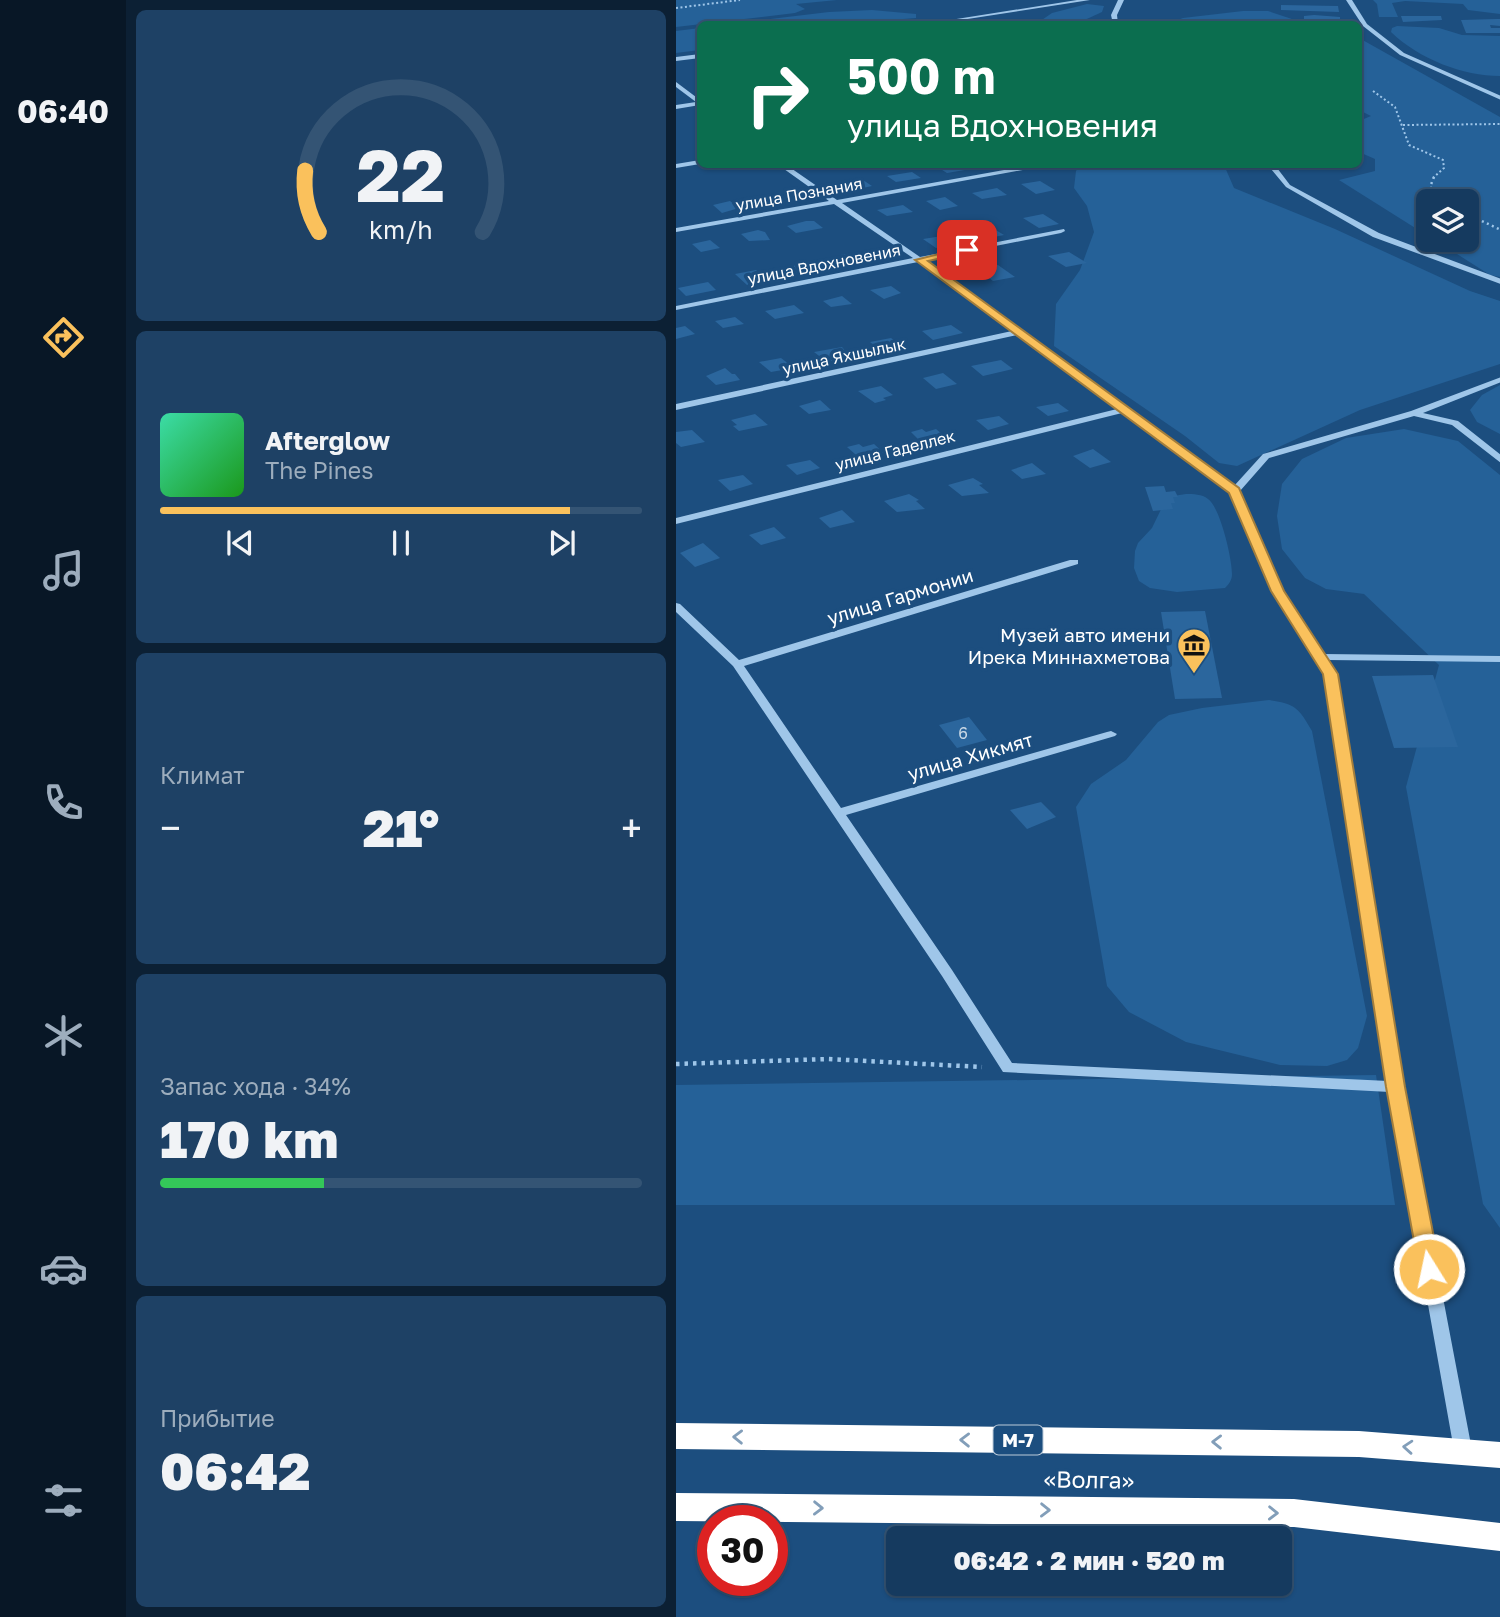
<!DOCTYPE html>
<html lang="ru">
<head>
<meta charset="utf-8">
<style>
  :root { --surface:#153a5f; --page:#1e4165; --text:#f1f3f6; --muted:#9dadbd; --line:#345474; --accent:#fac15c }
  body { margin:0; font-family:"Golos Text",sans-serif; background:var(--page); color:var(--text); height:100vh; display:flex; flex-direction:column; font-size:26px; white-space:nowrap }
  * { box-sizing:border-box; margin:0 }
  p { font-size:23px; color:var(--muted) }
  .icon { flex:none; width:38px; height:38px; fill:none; stroke:currentColor; stroke-width:2; stroke-linecap:round; stroke-linejoin:round }
  .map { position:relative; flex:1; overflow:hidden }
  .side { display:flex; flex-direction:column; gap:10px; padding:10px; background:#0c2034; width:550px }
  .side>* { flex:none }
  .hud { position:absolute; left:21px; top:21px; width:665px; height:147px; border-radius:10px; box-shadow:0 2px 5px #0004,0 0 0 2px var(--line); background:#0b6e4f; color:#fff; overflow:hidden }
  .buttons { position:absolute; left:740px; top:189px; display:grid; gap:14px }
  .buttons a { display:grid; place-items:center; width:63px; height:63px; border-radius:10px; background:var(--surface); box-shadow:0 2px 5px #0004,0 0 0 2px var(--line); font-size:35px }
  .speed { position:absolute; left:21px; top:1505px; display:flex; gap:14px; font-size:35px; font-weight:700; text-align:center }
  .speed>* { display:grid; place-content:center; width:91px; height:91px; border-radius:50%; background:var(--surface); box-shadow:0 2px 5px #0004,0 0 0 2px var(--line); line-height:1 }
  .speed .limit { border:10px solid #d22; background:#fff; color:#111 }
  .pin { position:absolute; display:grid; place-items:center; width:60px; height:60px; color:#fff; margin:-30px; border-radius:14px; box-shadow:0 4px 10px #0006 }
  .me { position:absolute; width:77px; margin:-38px; rotate:350deg; stroke-linejoin:round; filter:drop-shadow(0 0 5px #0008) }
  .turn { display:flex; align-items:center; gap:24px; height:147px; padding:0 35px; font-size:32px }
  .turn .icon { width:91px; height:91px; stroke-width:2.5 }
  .turn b { display:block; font-size:49px; line-height:60px }
  .big { font-size:52px; font-weight:800; line-height:1.1 }
  .side .card { flex:1; display:flex; flex-direction:column; justify-content:center; gap:10px; min-width:0; padding:0 24px; border-radius:10px; background:var(--page) }
  .side .dial { align-items:center; gap:0 }
  .dial svg { height:182px; overflow:visible; fill:none; stroke:var(--line); stroke-width:7; stroke-linecap:round; text-anchor:middle }
  .dial text { fill:var(--text); stroke:none }
  .song { display:flex; align-items:center; gap:21px }
  .cover { width:84px; height:84px; border-radius:10px; background:linear-gradient(135deg,hsl(160 70% 55%),hsl(120 70% 35%)) }
  .played { height:7px; border-radius:4px; background:linear-gradient(90deg,var(--accent) 85%,var(--line) 85%) }
  .keys { display:flex; justify-content:space-around; direction:ltr }
  .heat { display:flex; justify-content:space-between; align-items:center; font-size:38px; direction:ltr }
  .charge { height:10px; border-radius:5px; background:linear-gradient(90deg,#34c759 34%,var(--line) 0) }
  .trip { position:absolute; left:210px; top:1526px; width:406px; height:70px; border-radius:10px; background:var(--surface); box-shadow:0 2px 5px #0004,0 0 0 2px var(--line); font-weight:800; line-height:70px; text-align:center }
  main { display:flex; flex:1; min-height:0 }
  .tab-bar { display:flex; flex-direction:column; width:126px; justify-content:space-around; align-items:center; background:#081726; color:var(--muted) }
  .tab-bar .icon { width:49px; height:49px }
  .tab-bar .current { color:var(--accent) }
  .tab-bar b { font-size:32px; color:var(--text) }
  .map>svg:first-child { display:block }
</style>
</head>
<body>
<main>
<nav class="tab-bar">
<b>06:40</b>
<svg class="icon current" aria-label="directions" viewBox="0 0 24 24"><path d="M12 3l9 9-9 9-9-9zM9 14v-3h6M13 9l2 2-2 2"/></svg>
<svg class="icon" aria-label="music" viewBox="0 0 24 24"><path d="M9 18V5l10-2v13"/><circle cx="6" cy="18" r="3"/><circle cx="16" cy="16" r="3"/></svg>
<svg class="icon" aria-label="phone" viewBox="0 0 24 24"><path d="M5 4h4l2 5-3 2q2 4 5 5l2-3 5 2v4C11 20 4 13 5 4z"/></svg>
<svg class="icon" aria-label="climate" viewBox="0 0 24 24"><path d="M12 3v18M4 7l16 10M4 17L20 7"/></svg>
<svg class="icon" aria-label="car" viewBox="0 0 24 24"><path d="M5 17H2v-5l4-1 3-4h7l3 4 3 1v5h-3M9 17h6M6 11h13"/><circle cx="7" cy="17" r="2"/><circle cx="17" cy="17" r="2"/></svg>
<svg class="icon" aria-label="filters" viewBox="0 0 24 24"><path d="M4 7h16M4 17h16"/><circle cx="9" cy="7" r="2"/><circle cx="15" cy="17" r="2"/></svg>
</nav>
<section class="side">
<div class="card dial"><svg viewBox="0 0 100 80">
<path d="M14 69A42 42 0 1 1 86 69"/>
<path d="M14 69A42 42 0 0 1 8 42" stroke="#fac15c"/>
<text x="50" y="56" font-size="32" font-weight="700">22</text>
<text x="50" y="72" font-size="11">km/h</text>
</svg></div>
<div class="card">
<div class="song"><i class="cover"></i><div><b>Afterglow</b><p>The Pines</p></div></div>
<div class="played"></div>
<div class="keys"><svg class="icon" aria-label="previous" viewBox="0 0 24 24"><path d="M18 5L8 12l10 7zM5 5v14"/></svg><svg class="icon" aria-label="pause" viewBox="0 0 24 24"><path d="M8 5v14M16 5v14"/></svg><svg class="icon" aria-label="next" viewBox="0 0 24 24"><path d="M6 5l10 7-10 7zM19 5v14"/></svg></div>
</div>
<div class="card"><p>Климат</p>
<div class="heat"><a>−</a><b class="big">21°</b><a>+</a></div>
</div>
<div class="card"><p>Запас хода · 34%</p><b class="big">170 km</b><div class="charge"></div></div>
<div class="card"><p>Прибытие</p><b class="big">06:42</b></div>
</section>
<div class="map">
<svg width="825" height="1617" viewBox="0 0 825 1617">
  <rect width="100%" height="100%" fill="#1c4e7f"/>
  <g fill="#256198">
    <polygon points="0,0 161,0 120,4 129,9 119,13 0,27"/>
    <polygon points="697,0 824,0 824,14 792,10 787,4 729,1 716,3 722,17 703,17 701,4"/>
    <polygon points="411,4 428,6 426,12 400,24 360,24 376,13"/>
    <polygon points="196,10 240,14 240,18 166,24 52,24 153,12"/>
    <polygon points="567,11 592,11 631,24 490,24 507,18"/>
    <path d="M721,26L763,28L786,35L824,36V76C787,76 743,59 715,32L716,28Z"/>
    <polygon points="24,28 24,50 0,53 0,31"/>
    <polygon points="683,38 824,117 824,277 814,275 759,240 791,240 791,201 752,201 752,236 663,180 699,171 699,159 683,152 683,121 695,116 683,110"/>
    <polygon points="404,165 548,165 558,188 659,229 794,291 824,301 824,364 684,410 561,466 543,463 509,436 378,346 380,304 404,270 418,232 411,206 398,188 400,171"/>
    <polygon points="824,385 825,385 824,434 801,422 794,410 806,395"/>
    <polygon points="728,429 782,441 824,475 824,1228 807,1204 730,787 763,665 688,594 650,589 629,578 606,549 601,516 606,484 626,459 670,438"/>
    <path d="M510,494C517,494 526,494 532,499C544,507 556,558 556,574C556,580 553,584 549,588L501,592L474,588L463,581L458,568L459,551L462,543L476,528L491,497Z"/>
    <path d="M593,700C620,704 623,708 636,731L691,1016L682,1048L671,1060L651,1066L604,1065L510,1042L453,1012L431,986L400,807L415,784L450,760L482,722L493,715L526,708Z"/>
    <polygon points="700,1075 719,1205 0,1205 0,1085"/>
  </g>
  <g fill="#2b669d">
    <polygon points="605,5 662,6 663,12 605,10"/>
    <polygon points="638,15 664,17 664,22 628,22 628,16"/>
    <polygon points="725,16 765,16 766,20 727,22"/>
    <polygon points="821,19 825,19 825,26 814,25 815,28 825,28 825,33 790,33 785,20"/>
    <polygon points="263,164 280,164 289,170 271,173 258,165"/>
    <polygon points="236,172 245,178 220,182 211,176"/>
    <polygon points="184,178 196,186 178,190 166,181"/>
    <polygon points="364,181 379,190 360,194 345,184"/>
    <polygon points="321,188 331,195 306,199 296,193"/>
    <polygon points="94,195 105,195 113,201 96,205 84,196"/>
    <polygon points="269,197 282,206 264,210 250,201"/>
    <polygon points="54,201 63,208 46,213 37,205"/>
    <polygon points="227,205 237,212 211,216 201,210"/>
    <polygon points="367,214 383,224 363,228 347,218"/>
    <polygon points="130,221 138,221 147,228 120,233 111,226"/>
    <polygon points="313,226 328,235 308,239 294,229"/>
    <polygon points="82,230 89,232 94,240 73,241 65,234"/>
    <polygon points="266,236 278,244 260,248 247,239"/>
    <polygon points="34,240 44,248 25,252 16,244"/>
    <polygon points="184,252 195,261 175,263 164,255"/>
    <polygon points="393,252 411,263 390,267 372,256"/>
    <polygon points="131,262 143,271 122,275 114,267"/>
    <polygon points="322,265 339,277 317,281 301,269"/>
    <polygon points="80,270 93,281 71,285 59,274"/>
    <polygon points="32,282 40,290 10,296 2,288"/>
    <polygon points="215,286 225,293 208,299 194,290"/>
    <polygon points="166,296 176,304 155,307 147,301"/>
    <polygon points="118,305 128,313 99,319 89,311"/>
    <polygon points="59,317 68,324 47,328 39,321"/>
    <polygon points="275,325 287,333 257,340 246,331"/>
    <polygon points="9,326 19,334 0,339 0,328"/>
    <polygon points="215,338 224,345 204,350 194,342"/>
    <polygon points="166,347 174,357 151,362 138,352"/>
    <polygon points="105,358 118,368 95,372 83,362"/>
    <polygon points="325,360 337,369 307,376 295,366"/>
    <polygon points="49,368 56,374 59,374 64,380 40,385 30,376"/>
    <polygon points="267,373 281,384 260,389 247,378"/>
    <polygon points="205,386 217,395 207,398 210,400 199,403 182,391"/>
    <polygon points="144,400 155,410 133,414 123,406"/>
    <polygon points="382,403 393,411 372,416 360,407"/>
    <polygon points="79,414 92,425 63,431 57,426 61,425 55,420"/>
    <polygon points="323,416 333,424 312,430 300,420"/>
    <polygon points="246,429 250,432 260,429 273,440 249,445 239,439 242,439 235,432"/>
    <polygon points="16,430 29,442 5,447 0,443 0,432"/>
    <polygon points="183,444 187,447 198,444 210,455 185,461 176,455 179,454 171,447"/>
    <polygon points="417,449 435,462 414,468 397,456"/>
    <polygon points="134,460 144,468 121,475 110,465"/>
    <polygon points="356,463 370,474 346,479 335,470"/>
    <polygon points="67,475 77,484 54,491 42,480"/>
    <polygon points="297,478 307,484 303,485 313,493 286,496 272,485"/>
    <polygon points="488,486 490,492 499,491 502,497 497,497 499,503 495,503 497,509 477,511 469,487"/>
    <polygon points="233,494 243,500 240,501 249,509 221,512 208,501"/>
    <polygon points="166,510 179,522 154,528 143,518"/>
    <polygon points="98,527 110,538 85,545 73,535"/>
    <polygon points="27,543 44,558 19,567 4,553"/>
    <polygon points="529,611 546,698 499,699 485,612"/>
    <polygon points="757,675 782,747 718,748 696,676"/>
    <polygon points="293,717 311,740 281,748 263,725"/>
    <polygon points="365,802 380,817 351,829 334,810"/>
  </g>
  <g fill="none" stroke-linecap="round" stroke-linejoin="round">
    <g stroke="#9fc6e9" stroke-width="2" stroke-dasharray="2 2.5" stroke-linecap="butt">
      <polyline points="0,8 64,0"/>
      <polyline points="697,91 719,107 733,145 767,160 768,168 757,178"/>
      <polyline points="727,125 825,124"/>
    </g>
    <g stroke="#9fc6e9" stroke-width="2.5" stroke-dasharray="2 3.5" stroke-linecap="butt">
      <polyline points="758,177 754,187 768,201"/>
      <polyline points="791,214 825,230"/>
    </g>
    <polyline stroke="#9fc6e9" stroke-width="4.5" stroke-dasharray="3.5 5" stroke-linecap="butt" points="0,1064 152,1059 306,1067"/>
    <g fill="#9fc6e9" fill-rule="evenodd">
      <polygon points="401,0 414,0 259,24 249,24"/>
      <polygon points="442,0 448,0 441,15 442,24 437,24 435,15"/>
      <polygon points="670,0 676,0 691,24 728,53 825,96 825,100 724,55 687,26"/>
      <polygon points="24,54 24,58 0,61 0,57"/>
      <polygon points="0,82 24,100 24,105 0,109 0,105 20,102 0,87"/>
      <polygon points="24,160 24,164 0,168 0,164"/>
      <polygon points="101,164 109,164 161,200 362,164 379,164 166,203 244,257 388,229 389,231 385,233 249,260 558,486 587,454 735,411 825,377 825,382 747,413 782,421 825,455 825,463 776,425 738,416 593,458 564,491 606,591 647,654 825,656 825,662 652,660 661,674 727,1087 796,1450 793,1455 787,1458 781,1455 778,1450 714,1092 327,1072 266,976 57,666 0,612 0,603 4,604 63,660 394,560 402,560 402,564 68,666 165,808 431,732 435,731 441,734 439,736 170,815 276,970 336,1063 712,1081 649,674 596,591 555,492 446,413 0,524 0,518 441,409 341,335 0,410 0,404 336,331 242,262 0,310 0,306 237,258 158,204 0,232 0,228 153,201"/>
      <polygon points="591,164 598,164 614,185 703,233 825,279 825,284 697,237 610,187"/>
    </g>
    <g fill="#fff" fill-rule="evenodd">
      <polygon points="0,1423 683,1431 825,1442 825,1468 683,1457 0,1449"/>
      <polygon points="0,1493 618,1499 825,1523 825,1551 618,1527 0,1521"/>
    </g>
  </g>
  <defs><path id="oneway-chevron" d="M-2-3.5L2.5 0L-2 3.5" fill="none" stroke-width="1.6" stroke-linecap="round" stroke-linejoin="round" transform="scale(1.75)"/></defs>
  <g stroke="#829eb9">
    <use href="#oneway-chevron" transform="translate(62 1437) rotate(-179)"/>
    <use href="#oneway-chevron" transform="translate(289 1440) rotate(-179)"/>
    <use href="#oneway-chevron" transform="translate(541 1442) rotate(-179)"/>
    <use href="#oneway-chevron" transform="translate(732 1447) rotate(-176)"/>
    <use href="#oneway-chevron" transform="translate(142 1508) rotate(1)"/>
    <use href="#oneway-chevron" transform="translate(369 1510) rotate(1)"/>
    <use href="#oneway-chevron" transform="translate(597 1513) rotate(1)"/>
  </g>
  <polygon fill="#fac15c" stroke="#a27d3c" stroke-width="2" points="291,247 294,248 294,252 252,261 563,488 608,591 662,674 729,1087 764,1269 761,1274 753,1277 746,1274 743,1269 710,1087 647,674 595,591 553,493 239,260"/>
  <defs>
    <g id="museum-pin" transform="scale(1.75)"><path d="M0 17L-7.5 6A9.5 9.5 0 1 1 7.5 6Z" fill="#fac15c" stroke="#1c4e7f"/><path d="M0-6L6-3V-2H-6V-3ZM-5-1h2V3h-2ZM-1-1h2V3h-2ZM3-1h2V3H3ZM-6 4H6V6H-6Z" fill="#111"/></g>
  </defs>
  <g fill-rule="evenodd">
    <use href="#museum-pin" x="518" y="645"/>
  </g>
  <g text-anchor="middle" dominant-baseline="central" stroke-width="7" stroke-linejoin="round" paint-order="stroke">
    <g font-size="16" fill="#fff" stroke="#1c4e7f">
      <text transform="translate(123 194) rotate(-10)">улица Познания</text>
      <text transform="translate(148 264) rotate(-11)">улица Вдохновения</text>
      <text transform="translate(168 356) rotate(-12)">улица Яхшылык</text>
      <text transform="translate(219 450) rotate(-14)">улица Гаделлек</text>
    </g>
    <g font-size="16" fill="#cad9e6">
      <text x="287" y="733">6</text>
    </g>
    <rect fill="#1c4e7f" stroke="#bbcad9" stroke-width="2" x="317.5" y="1425.5" width="49" height="29" rx="5"/>
    <g font-size="18" font-weight="bold" fill="#fff">
      <text x="342" y="1440">М-7</text>
    </g>
    <g font-size="19" fill="#fff" stroke="#1c4e7f">
      <text transform="translate(224 596) rotate(-17)">улица Гармонии</text>
      <text transform="translate(294 756) rotate(-16)">улица Хикмят</text>
    </g>
    <g font-size="19" fill="#fff" stroke="#1c4e7f" text-anchor="end">
      <text x="494" y="634">Музей авто имени<tspan x="494" dy="22">Ирека Миннахметова</tspan></text>
    </g>
    <g font-size="23" fill="#fff" stroke="#1c4e7f">
      <text transform="translate(413 1479) rotate(1)">«Волга»</text>
    </g>
  </g>
</svg>
<div class="buttons">
<a><svg class="icon" aria-label="layers" viewBox="0 0 24 24"><path d="M12 4l9 5-9 5-9-5zM3 14l9 5 9-5"/></svg></a>
</div>
<div class="speed"><div class="limit">30</div></div>
<div class="pin" style="left:291px;top:250px;background:#d93025"><svg class="icon" aria-label="arrive" viewBox="0 0 24 24"><path d="M6 21V4h12l-3 4 3 4H6"/></svg></div>
<svg class="me" style="left:753px;top:1269px" viewBox="-20 -20 40 40"><circle r="17" fill="#fac15c" stroke="#fff" stroke-width="3"/><path d="M0-11L8 9 0 5-8 9z" fill="#fff"/></svg>
<div class="trip">06:42 · 2 мин · 520 m</div>
<div class="hud">
<div class="turn"><svg class="icon" aria-label="right" viewBox="0 0 24 24"><path d="M7 20v-9h11M14 6l5 5-5 5"/></svg><div><b>500 m</b>улица Вдохновения</div></div>
</div>
</div>
</main>
</body>
</html>
